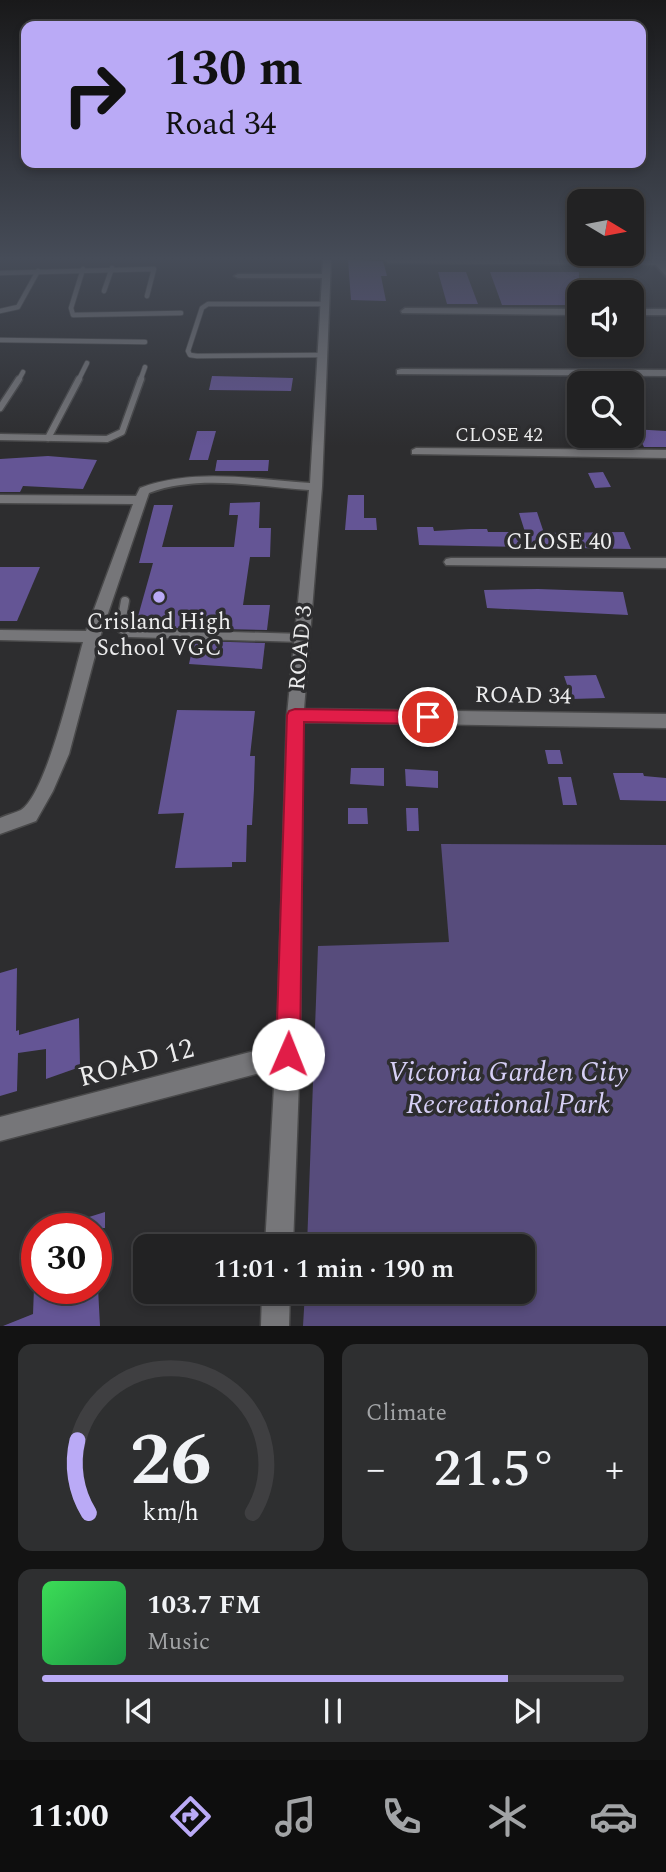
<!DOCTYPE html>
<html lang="en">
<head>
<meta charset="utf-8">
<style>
  :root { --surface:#222223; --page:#2e2f30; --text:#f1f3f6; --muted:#a2a4a6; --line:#3f3f41; --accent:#baaaf6 }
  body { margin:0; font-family:Spectral,serif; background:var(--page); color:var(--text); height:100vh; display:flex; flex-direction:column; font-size:26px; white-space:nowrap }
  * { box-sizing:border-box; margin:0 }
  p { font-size:23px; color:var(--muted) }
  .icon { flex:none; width:38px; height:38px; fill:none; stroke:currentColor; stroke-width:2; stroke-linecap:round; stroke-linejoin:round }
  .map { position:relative; height:1326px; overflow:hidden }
  .sheet { display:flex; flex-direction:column; gap:18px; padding:18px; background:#131313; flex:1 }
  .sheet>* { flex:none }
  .top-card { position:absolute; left:21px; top:21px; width:625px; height:147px; border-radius:14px; box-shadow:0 4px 10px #0003,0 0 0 2px var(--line); background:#baaaf6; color:#111; overflow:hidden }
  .needle { width:46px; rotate:100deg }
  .fabs { position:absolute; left:567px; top:189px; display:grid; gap:14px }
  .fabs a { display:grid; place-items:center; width:77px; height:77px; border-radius:14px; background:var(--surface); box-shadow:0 4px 10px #0003,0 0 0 2px var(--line); font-size:35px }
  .speed { position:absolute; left:21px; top:1213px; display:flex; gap:14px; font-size:35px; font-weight:700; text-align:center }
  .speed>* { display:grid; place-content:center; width:91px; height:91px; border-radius:50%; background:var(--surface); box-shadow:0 4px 10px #0003,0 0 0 2px var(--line); line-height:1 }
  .speed .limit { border:10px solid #d22; background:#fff; color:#111 }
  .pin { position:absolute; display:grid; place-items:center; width:60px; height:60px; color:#fff; margin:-30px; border:4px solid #fff; border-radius:50%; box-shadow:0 2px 7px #0007 }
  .me { position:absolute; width:77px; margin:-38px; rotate:1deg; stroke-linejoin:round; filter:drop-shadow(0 0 5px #0008) }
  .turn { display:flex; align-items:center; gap:24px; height:147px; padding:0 28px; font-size:32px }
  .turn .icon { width:91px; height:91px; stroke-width:2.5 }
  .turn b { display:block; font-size:49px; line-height:60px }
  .big { font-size:52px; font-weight:600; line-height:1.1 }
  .sheet .widget { flex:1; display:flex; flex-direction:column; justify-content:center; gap:10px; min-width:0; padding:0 24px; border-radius:14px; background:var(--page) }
  .sheet .dial { align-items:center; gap:0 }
  .dial svg { height:182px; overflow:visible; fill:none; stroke:var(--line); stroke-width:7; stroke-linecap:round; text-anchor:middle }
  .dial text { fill:var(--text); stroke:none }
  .song { display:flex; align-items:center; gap:21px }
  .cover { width:84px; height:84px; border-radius:10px; background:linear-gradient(135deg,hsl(130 70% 55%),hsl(140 70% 35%)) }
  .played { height:7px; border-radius:4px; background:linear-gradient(90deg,var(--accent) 80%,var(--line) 80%) }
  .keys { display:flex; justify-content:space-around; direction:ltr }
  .heat { display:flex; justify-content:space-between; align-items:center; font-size:38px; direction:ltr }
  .sheet .tiles { flex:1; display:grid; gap:18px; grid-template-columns:1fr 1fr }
  .widget:last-child { grid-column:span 2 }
  .trip { position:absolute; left:133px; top:1234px; width:402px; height:70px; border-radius:14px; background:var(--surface); box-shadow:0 4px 10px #0003,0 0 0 2px var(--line); font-weight:600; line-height:70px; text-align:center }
  .menu { display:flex; height:112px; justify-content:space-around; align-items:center; background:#0e0e0e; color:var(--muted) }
  .menu .icon { width:49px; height:49px }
  .menu .current { color:var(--accent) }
  .menu b { font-size:32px; color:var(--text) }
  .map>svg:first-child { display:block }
</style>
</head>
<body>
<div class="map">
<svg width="666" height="1326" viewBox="0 0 666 1326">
  <rect width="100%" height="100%" fill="#2d2d2f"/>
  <polygon fill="#574c7c" points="441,844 666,845 666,1326 303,1326 305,1292 523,1292 523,1246 307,1246 318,946 449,942"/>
  <g fill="#645595">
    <polygon points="348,260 383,261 387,276 381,276 386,301 351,300"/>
    <polygon points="438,272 466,272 478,304 447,304"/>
    <polygon points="490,272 579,272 579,305 502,305"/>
    <polygon points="212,376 253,377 293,378 291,391 209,390"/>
    <polygon points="632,429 666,431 666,447 644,447 642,443 632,443"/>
    <polygon points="197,431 216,431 208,460 189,460"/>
    <polygon points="48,456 97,460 83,489 23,486 20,492 0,492 0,459"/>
    <polygon points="217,460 269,460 268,471 215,471"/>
    <polygon points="603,472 611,487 595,488 588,473"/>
    <polygon points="348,495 364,495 364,518 376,518 377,530 345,530"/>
    <polygon points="260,502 259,528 271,528 270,557 250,557 243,605 270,605 267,630 135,627 153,563 139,563 154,505 173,505 162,547 234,547 238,515 229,515 230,503"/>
    <polygon points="537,512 544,533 624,532 631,549 419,545 417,527 433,527 434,531 470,529 487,529 488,532 525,532 519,513"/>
    <polygon points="0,567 40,567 17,621 0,621"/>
    <polygon points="538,589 623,592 628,615 487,608 484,590"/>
    <polygon points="194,641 265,643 262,669 189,664"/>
    <polygon points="596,675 605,698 572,699 564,676"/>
    <polygon points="177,710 255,711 250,756 255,756 254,789 252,825 247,825 246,862 232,862 232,867 175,868 184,813 158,814"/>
    <polygon points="545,750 560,750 563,764 548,764"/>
    <polygon points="351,768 384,768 384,786 350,784"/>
    <polygon points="405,769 438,771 438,788 406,786"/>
    <polygon points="613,773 643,773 644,776 666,778 666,801 620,800"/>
    <polygon points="558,777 571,777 577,805 563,805"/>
    <polygon points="348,808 367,808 368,824 348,824"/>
    <polygon points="406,808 418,808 419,831 407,831"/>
    <polygon points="17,968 16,1031 19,1030 19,1035 79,1018 80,1067 46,1079 46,1049 18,1053 17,1091 0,1096 0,973"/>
    <polygon points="105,1212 105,1228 60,1228 60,1226"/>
    <polygon points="34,1288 98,1288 100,1326 3,1326 33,1314"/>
  </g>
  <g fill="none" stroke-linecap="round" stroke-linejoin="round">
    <g stroke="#49494a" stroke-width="6">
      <g id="service-far2">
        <polyline points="83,269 71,308 73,315 181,313"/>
        <polyline points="0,273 154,269 147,296"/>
        <polyline points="104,291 112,268"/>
        <polyline points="0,311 18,307 38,271"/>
        <polyline points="0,340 145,342"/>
        <polyline points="322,355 197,356 190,355 188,351 202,308 208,304 325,304"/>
        <polyline points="18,381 23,372"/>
        <polyline points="78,381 87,363"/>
        <polyline points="140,381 145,367"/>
      </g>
    </g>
    <g stroke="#49494a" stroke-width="9">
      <g id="service-far1">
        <polyline points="0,408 19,379"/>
        <polyline points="0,437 107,439 122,432 141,379"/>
        <polyline points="48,438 79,379"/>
      </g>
    </g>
    <g stroke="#49494a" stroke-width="11">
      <polyline id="service" points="125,601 120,628 129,633 302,638"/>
    </g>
    <g stroke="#49494a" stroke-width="3">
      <g id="minor">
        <path d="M323,260H331L322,487L304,709L666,714V728L303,722L300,1054L293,1246H265L275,1069L0,1141V1117L277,1045L287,715L309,490C258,487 199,474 149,493L100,637L69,754L53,791L36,821L0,834V818C6,815 15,813 21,810C47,793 73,676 83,642L0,640V630L86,631L133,504L0,503V495L136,496L140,488C194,468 254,479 310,483L322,278H238L234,276L238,274H322Z"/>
        <polygon points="385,260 666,261 666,265 388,263"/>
        <polygon points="405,308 579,309 579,315 402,313 401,311"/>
        <rect x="632" y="309" width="34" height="6"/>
        <polygon points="401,369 666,370 666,376 397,374 397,370"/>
        <polygon points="416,448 666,450 666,458 412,454 412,450"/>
        <polygon points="451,558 666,558 666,568 446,565 444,562 446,559"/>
        <polygon points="262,1292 290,1292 289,1326 261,1326"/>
      </g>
    </g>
    <g stroke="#49494a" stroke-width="4">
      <polygon id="tertiary" points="651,260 661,260 666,266 666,276"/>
    </g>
    <use href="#service-far2" stroke="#767679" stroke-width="4.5"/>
    <use href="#service-far1" stroke="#767679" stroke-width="6"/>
    <use href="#service" stroke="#767679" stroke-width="8"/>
    <use href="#minor" fill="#767679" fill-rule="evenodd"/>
    <use href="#tertiary" fill="#767679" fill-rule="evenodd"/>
  </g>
  <linearGradient id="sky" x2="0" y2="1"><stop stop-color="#19191a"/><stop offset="0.58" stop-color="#464c58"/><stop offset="1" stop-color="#464c58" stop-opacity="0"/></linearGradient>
  <rect width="666" height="446" fill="url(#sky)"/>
  <polygon fill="#e11d48" stroke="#92132f" stroke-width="2" points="295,709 428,711 434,713 436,717 434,722 428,724 304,722 300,1054 296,1062 288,1066 280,1062 276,1054 287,715 289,711"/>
  <circle fill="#baaaf6" stroke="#2d2d2f" stroke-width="2.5" cx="159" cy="597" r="7"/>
  <g text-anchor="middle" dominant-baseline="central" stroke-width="7" stroke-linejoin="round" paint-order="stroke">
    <g font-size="19" fill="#ececed" stroke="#2d2d2f">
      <text x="499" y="435">CLOSE 42</text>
    </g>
    <g font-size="23" fill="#ececed" stroke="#2d2d2f">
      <text x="559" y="542">CLOSE 40</text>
      <text transform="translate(301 648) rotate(-85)">ROAD 3</text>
      <text transform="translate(523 696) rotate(1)">ROAD 34</text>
    </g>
    <g font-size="23" fill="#ececed" stroke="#2d2d2f">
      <text x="159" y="622">Crisland High<tspan x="159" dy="26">School VGC</tspan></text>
    </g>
    <g font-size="28" fill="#ececed" stroke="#2d2d2f">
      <text transform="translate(136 1063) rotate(-15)">ROAD 12</text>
    </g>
    <g font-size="28" font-style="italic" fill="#d6cff5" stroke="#2d2d2f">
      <text x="508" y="1072">Victoria Garden City<tspan x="508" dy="32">Recreational Park</tspan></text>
    </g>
  </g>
</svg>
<div class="fabs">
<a><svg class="needle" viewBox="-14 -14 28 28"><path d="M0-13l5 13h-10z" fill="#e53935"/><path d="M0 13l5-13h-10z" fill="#a2a4a6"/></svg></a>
<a><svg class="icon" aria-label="sound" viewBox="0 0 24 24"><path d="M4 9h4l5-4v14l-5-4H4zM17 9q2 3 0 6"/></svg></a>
<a><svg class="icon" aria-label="search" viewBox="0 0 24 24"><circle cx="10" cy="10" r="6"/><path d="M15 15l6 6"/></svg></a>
</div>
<div class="speed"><div class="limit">30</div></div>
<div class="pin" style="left:428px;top:717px;background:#d93025"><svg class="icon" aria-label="arrive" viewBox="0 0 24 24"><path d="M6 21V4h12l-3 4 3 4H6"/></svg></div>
<svg class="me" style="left:288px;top:1054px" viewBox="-20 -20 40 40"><circle r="19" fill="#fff"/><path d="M0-13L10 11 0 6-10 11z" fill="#e11d48"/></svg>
<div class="trip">11:01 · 1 min · 190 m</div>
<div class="top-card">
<div class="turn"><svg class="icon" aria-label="right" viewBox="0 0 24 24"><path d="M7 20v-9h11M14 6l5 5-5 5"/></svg><div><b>130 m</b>Road 34</div></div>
</div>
</div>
<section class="sheet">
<div class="tiles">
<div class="widget dial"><svg viewBox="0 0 100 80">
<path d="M14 69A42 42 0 1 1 86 69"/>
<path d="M14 69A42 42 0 0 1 9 37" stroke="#baaaf6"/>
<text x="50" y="56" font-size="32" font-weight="700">26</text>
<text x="50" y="72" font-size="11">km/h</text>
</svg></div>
<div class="widget"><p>Climate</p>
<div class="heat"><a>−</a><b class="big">21.5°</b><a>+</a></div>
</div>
<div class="widget">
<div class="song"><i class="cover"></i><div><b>103.7 FM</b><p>Music</p></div></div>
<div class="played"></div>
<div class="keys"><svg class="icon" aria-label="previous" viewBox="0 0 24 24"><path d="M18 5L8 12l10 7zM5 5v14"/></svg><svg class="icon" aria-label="pause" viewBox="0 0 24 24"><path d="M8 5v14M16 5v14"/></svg><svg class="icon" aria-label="next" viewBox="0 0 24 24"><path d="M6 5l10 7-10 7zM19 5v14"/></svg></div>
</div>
</div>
</section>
<nav class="menu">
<b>11:00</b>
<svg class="icon current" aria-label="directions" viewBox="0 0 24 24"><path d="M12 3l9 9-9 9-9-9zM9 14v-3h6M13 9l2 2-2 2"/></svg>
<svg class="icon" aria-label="music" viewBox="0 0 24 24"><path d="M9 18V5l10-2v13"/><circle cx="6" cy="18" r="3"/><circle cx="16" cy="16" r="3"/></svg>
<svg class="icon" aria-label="phone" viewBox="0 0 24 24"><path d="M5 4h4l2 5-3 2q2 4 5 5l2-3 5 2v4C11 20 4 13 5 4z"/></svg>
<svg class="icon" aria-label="climate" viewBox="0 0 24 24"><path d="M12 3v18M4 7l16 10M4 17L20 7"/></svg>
<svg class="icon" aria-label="car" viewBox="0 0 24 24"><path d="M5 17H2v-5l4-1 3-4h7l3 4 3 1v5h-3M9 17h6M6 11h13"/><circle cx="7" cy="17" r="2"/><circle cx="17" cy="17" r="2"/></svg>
</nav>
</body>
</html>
